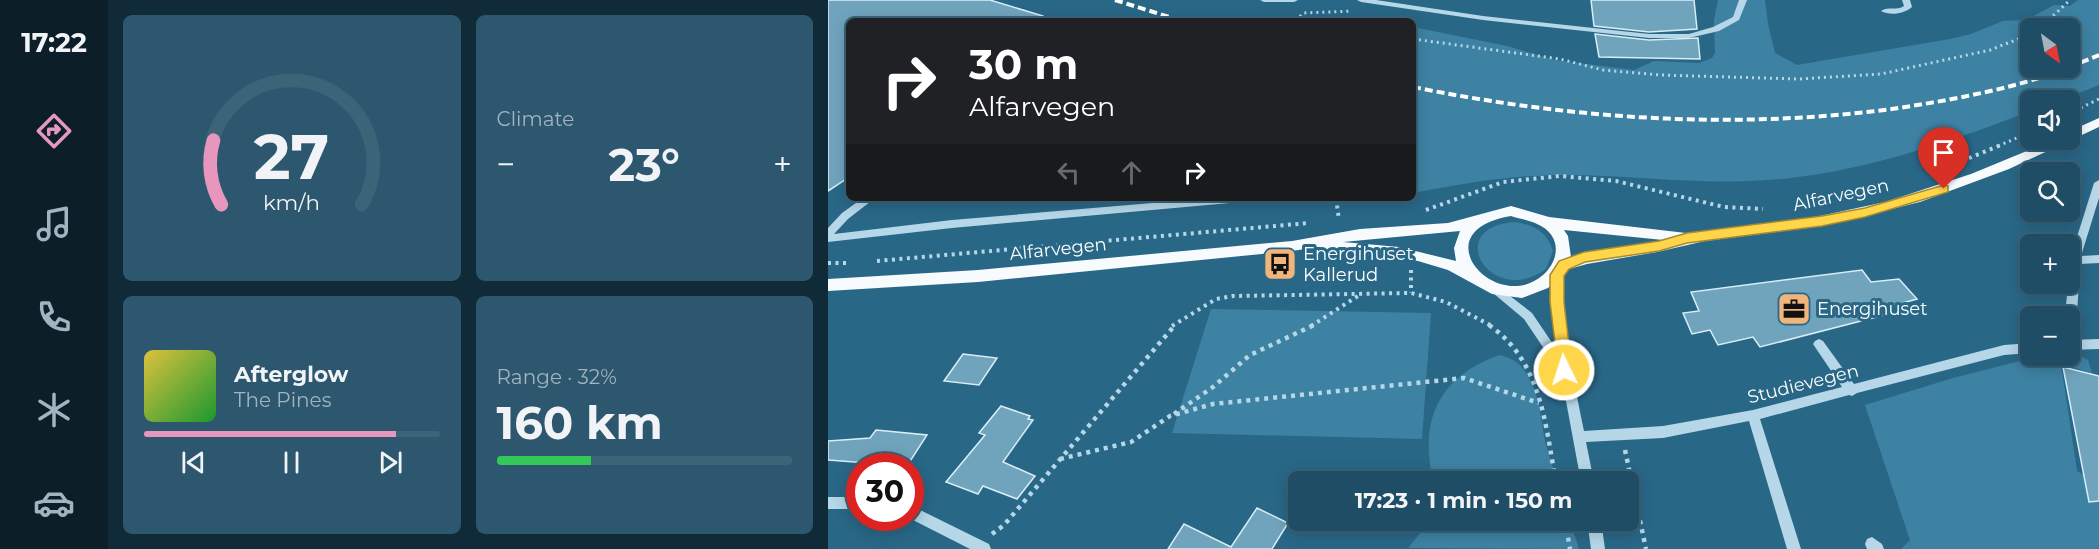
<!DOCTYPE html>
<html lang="en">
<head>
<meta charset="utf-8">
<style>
  :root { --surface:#1f4d65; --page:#2c576e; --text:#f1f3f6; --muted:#a1b4bf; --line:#3c6479; --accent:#e797bd }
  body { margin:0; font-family:Montserrat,sans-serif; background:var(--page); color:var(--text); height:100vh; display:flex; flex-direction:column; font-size:22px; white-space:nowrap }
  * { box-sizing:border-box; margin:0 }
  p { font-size:20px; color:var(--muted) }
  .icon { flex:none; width:33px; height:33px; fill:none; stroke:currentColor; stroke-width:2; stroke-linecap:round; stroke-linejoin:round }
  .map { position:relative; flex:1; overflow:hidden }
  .side { display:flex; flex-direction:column; gap:15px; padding:15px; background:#112a38; width:720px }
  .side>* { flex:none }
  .hud { position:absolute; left:18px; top:18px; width:570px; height:183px; border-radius:9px; box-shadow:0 3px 15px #0003,0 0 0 2px var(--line); background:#202124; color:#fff; overflow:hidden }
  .needle { width:39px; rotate:148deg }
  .controls { position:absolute; left:1192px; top:18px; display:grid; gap:12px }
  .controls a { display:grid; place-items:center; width:60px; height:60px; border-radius:9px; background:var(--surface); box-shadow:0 3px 15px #0003,0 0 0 2px var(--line); font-size:30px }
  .speed { position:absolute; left:18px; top:453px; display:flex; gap:12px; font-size:30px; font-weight:700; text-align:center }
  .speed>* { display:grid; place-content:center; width:78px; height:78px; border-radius:50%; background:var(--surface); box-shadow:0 3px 15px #0003,0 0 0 2px var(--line); line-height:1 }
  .speed .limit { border:9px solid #d22; background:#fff; color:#111 }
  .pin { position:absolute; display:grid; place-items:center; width:51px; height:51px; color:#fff; margin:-62px -26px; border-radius:50% 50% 50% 0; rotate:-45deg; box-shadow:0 0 6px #0007 }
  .pin .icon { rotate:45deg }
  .me { position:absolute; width:66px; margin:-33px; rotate:356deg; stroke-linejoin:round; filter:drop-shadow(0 0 4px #0008) }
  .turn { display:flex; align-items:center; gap:21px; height:126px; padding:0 24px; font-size:27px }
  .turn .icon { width:78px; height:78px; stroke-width:2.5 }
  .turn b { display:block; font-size:42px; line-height:51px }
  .lanes { display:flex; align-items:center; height:57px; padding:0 24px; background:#0003; justify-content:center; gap:30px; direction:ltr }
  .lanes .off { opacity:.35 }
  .big { font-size:45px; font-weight:700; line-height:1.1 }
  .side .tile { flex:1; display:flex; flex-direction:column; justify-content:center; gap:9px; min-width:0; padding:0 21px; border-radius:9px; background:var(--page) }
  .side .dial { align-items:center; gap:0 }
  .dial svg { height:156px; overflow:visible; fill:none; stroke:var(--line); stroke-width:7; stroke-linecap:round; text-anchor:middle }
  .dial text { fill:var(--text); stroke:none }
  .song { display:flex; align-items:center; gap:18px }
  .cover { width:72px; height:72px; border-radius:9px; background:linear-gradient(135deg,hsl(50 70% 55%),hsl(130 70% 35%)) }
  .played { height:6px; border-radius:3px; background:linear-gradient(90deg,var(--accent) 85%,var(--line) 85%) }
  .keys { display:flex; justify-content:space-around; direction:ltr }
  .heat { display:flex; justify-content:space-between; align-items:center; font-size:33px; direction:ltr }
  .charge { height:9px; border-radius:4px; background:linear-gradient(90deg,#34c759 32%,var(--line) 0) }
  .side .tiles { flex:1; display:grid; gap:15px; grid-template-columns:repeat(2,1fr) }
  .trip { position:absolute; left:460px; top:471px; width:351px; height:60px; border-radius:9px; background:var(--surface); box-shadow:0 3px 15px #0003,0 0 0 2px var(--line); font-weight:700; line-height:60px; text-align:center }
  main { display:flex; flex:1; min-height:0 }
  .dock { display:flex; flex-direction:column; width:108px; justify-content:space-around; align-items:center; background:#0c1f28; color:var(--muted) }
  .dock .icon { width:42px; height:42px }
  .dock .selected { color:var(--accent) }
  .dock b { font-size:27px; color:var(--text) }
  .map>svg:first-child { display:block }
</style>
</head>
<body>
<main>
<nav class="dock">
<b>17:22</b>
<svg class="icon selected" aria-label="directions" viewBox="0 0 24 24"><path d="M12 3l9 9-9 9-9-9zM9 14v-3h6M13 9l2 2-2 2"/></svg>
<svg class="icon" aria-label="music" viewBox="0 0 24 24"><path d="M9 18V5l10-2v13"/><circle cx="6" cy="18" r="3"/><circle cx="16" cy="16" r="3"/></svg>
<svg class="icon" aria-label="phone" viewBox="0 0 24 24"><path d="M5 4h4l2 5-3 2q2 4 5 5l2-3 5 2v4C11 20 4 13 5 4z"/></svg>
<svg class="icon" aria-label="climate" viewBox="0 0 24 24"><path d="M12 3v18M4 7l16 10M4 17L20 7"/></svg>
<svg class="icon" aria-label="car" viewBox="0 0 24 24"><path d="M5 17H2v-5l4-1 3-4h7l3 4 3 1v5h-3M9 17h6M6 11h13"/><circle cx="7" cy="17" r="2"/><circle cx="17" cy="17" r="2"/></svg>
</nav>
<section class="side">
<div class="tiles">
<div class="tile dial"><svg viewBox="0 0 100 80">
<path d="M14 69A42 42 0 1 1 86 69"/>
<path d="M14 69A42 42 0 0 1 10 36" stroke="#e797bd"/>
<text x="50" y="56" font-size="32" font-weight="700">27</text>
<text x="50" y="72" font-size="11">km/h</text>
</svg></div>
<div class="tile"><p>Climate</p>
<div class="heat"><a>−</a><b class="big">23°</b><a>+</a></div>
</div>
<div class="tile">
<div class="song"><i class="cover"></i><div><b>Afterglow</b><p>The Pines</p></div></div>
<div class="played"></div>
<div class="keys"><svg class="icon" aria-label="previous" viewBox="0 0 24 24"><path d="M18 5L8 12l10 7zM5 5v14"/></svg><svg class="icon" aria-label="pause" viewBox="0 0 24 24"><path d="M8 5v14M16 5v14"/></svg><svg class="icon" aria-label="next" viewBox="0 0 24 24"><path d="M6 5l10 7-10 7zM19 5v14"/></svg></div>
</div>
<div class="tile"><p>Range · 32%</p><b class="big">160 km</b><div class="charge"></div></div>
</div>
</section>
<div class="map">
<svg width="1271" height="549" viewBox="0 0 1271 549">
  <rect width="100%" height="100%" fill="#296787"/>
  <g fill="#3e82a3" fill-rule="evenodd">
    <path d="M890,0H937L940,24L947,53L969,65L1122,39L1143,34L1175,21L1198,20L1226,5L1242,6L1250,0H1271V85L1233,100H1203V111C1126,140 1044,169 962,178C890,187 816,176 743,175C689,174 638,183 585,193V27L679,46L727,60L806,70L826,61L871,63L884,58L887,53L886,20ZM1203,28H1242V68H1203Z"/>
    <path d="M687,222C706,225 719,232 725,251L718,269C663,309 613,227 687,222Z"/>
    <polygon points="383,309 603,313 594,439 344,433"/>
    <polygon points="1242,351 1260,360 1264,373 1233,364 1249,471 1271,484 1271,549 1073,549 1082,540 1037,405 1125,378 1212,356 1242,356"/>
    <path d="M671,355C711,362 711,414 718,445C721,457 726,470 729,481H605C591,419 611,377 671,355Z"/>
    <polygon points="742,521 751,549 580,548 602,521"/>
  </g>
  <g fill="#70a4bd" stroke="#d8edf6" stroke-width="1.5">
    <polygon points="0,0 162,0 215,16 214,21 21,21 21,177 0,191"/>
    <polygon points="763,0 866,0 869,29 821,32 766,26"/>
    <polygon points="767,34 821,40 870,38 872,59 771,57"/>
    <polygon points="1034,270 1043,282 1071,279 1089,299 1060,307 1064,313 932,347 925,337 890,345 882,330 864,334 855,313 871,311 863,292"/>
    <polygon points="135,354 169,358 151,385 116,381"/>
    <polygon points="1235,367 1271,376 1271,501 1261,502"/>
    <polygon points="173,406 202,416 200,419 205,420 175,462 207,476 189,499 155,486 150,494 118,482 157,435 151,433"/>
    <polygon points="48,430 99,435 79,466 0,460 0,441 42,438"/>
    <polygon points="429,508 460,523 444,549 340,549 356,524 403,547"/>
  </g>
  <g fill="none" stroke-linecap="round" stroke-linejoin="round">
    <g stroke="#b5d7e8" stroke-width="3" stroke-dasharray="2 4" stroke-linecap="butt">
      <polyline points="468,21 475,13 524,11"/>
      <polyline points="1212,28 1242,0"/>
      <polyline points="585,39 732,59 775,70 832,75 971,79 1053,74 1162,50 1203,34"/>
      <polyline points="1242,113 1271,99"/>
      <polyline points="1170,146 1203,132"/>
    </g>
    <g stroke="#b5d7e8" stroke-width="4" stroke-dasharray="3 4.5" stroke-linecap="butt">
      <polyline points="1134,161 1173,145"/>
      <polyline points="508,198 511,220"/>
      <polyline points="598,210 675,182 732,176 788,181 896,207 935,209"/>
      <polyline points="49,261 481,223"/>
      <polyline points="0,263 20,263"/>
      <polyline points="583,270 583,293"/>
      <polyline points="344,326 388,299 405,296 583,293 618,302 664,326"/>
      <polyline points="483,326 533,294"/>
    </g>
    <g stroke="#b5d7e8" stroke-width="4.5" stroke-dasharray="4 5" stroke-linecap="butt">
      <path d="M661,325C714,362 717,424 728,482"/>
      <polyline points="346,414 385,387 422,355 486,325"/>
      <polyline points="797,450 818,549"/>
      <polyline points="232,459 303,442 342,416 385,404 636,378 711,403"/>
      <polyline points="801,497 809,497"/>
      <polyline points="737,520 742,549"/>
      <polyline points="164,534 176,525 347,325"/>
    </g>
    <g fill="#b5d7e8" fill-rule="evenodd">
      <polygon points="432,0 470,0 466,2 436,2"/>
      <polygon points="529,0 548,0 655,16 821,34 861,34 885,27 905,17 911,0 919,0 911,20 891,31 861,38 821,38 655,20 533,2"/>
      <path d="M1074,0H1082L1084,7C1076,14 1062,16 1053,11C1060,6 1069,11 1076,6Z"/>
      <polygon points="1271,180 1271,198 1253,256 1271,255 1271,263 1252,264 1248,330 1246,333 1242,335 1242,316 1237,316 1240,284 1242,284 1242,259 1266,183"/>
      <polygon points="35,198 47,198 20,219 6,234 124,220 384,198 429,198 424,201 124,228 0,242 0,228 14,213"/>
      <path d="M729,271L733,272L734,275C736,328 745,379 756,431L835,426L925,410L1014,387L985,344L987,341L991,339L995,341L1026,384L1176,345L1203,343V353L1176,355L1029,393L1024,396L1021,395L932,419L973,549H959L921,421L835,438L758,442L766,482H753L733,374L696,319L659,288L660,285H668L704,313L729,350L724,301V275L725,272Z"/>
      <polygon points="1271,339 1271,349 1242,350 1242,340"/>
      <rect x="0" y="497" width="32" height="12"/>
      <polygon points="82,505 161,544 163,549 142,549 81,518 82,518"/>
      <polygon points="759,520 773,520 777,549 763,549"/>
      <polygon points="1044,537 1054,544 1056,549 1039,549 1037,544 1039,539"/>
    </g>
    <path fill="#f7fbfe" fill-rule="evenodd" d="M1271,118V127L1181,169L1092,202L995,226L877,241L829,252L759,264L738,270L720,288L694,298L664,294L620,270L590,261L553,256L497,252L492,251L490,247L464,251L150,282L0,291V279L150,270L464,241L532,229L620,223L683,206L721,217L858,233L978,219L1057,202L1143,174L1225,140H1242V131ZM683,216C692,219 701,220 709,224C733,234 733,259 715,275C668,316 592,231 683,216ZM736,230L835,240L743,257L740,236ZM632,231L626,248L628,261L571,247L515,242Z"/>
    <g stroke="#fff" stroke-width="4" stroke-dasharray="8 4" stroke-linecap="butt">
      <polyline points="287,0 354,21"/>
      <polyline points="1242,67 1271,55"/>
      <path d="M585,87C744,119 903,130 1064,109C1124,100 1184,89 1241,68"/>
    </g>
  </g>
  <polygon fill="#ffd54a" stroke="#a68a30" stroke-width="1.5" points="1116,185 1120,186 1120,192 1037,217 994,226 859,243 831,251 757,262 741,269 736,276 736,302 744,370 742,375 731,375 722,302 722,275 731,261 756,252 831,241 859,233 994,216 1037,208"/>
  <defs>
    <g id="bus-square" transform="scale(1.725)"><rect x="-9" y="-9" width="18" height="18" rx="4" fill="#efb57b" stroke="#296787"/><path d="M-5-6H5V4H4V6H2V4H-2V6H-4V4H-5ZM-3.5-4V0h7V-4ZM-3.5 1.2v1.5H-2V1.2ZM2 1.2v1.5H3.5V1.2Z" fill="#111"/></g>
    <g id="office-square" transform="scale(1.725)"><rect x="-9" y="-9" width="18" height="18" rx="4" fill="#efb57b" stroke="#296787"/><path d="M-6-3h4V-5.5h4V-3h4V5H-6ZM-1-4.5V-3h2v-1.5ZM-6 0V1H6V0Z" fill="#111"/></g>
  </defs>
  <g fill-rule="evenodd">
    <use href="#bus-square" x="452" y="264"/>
    <use href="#office-square" x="966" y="309"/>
  </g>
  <g text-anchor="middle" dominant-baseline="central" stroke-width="6" stroke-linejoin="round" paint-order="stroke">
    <g font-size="18" fill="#fff" stroke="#296787">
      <text transform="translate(1013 195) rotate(-12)">Alfarvegen</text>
      <text transform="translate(230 249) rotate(-6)">Alfarvegen</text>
      <text transform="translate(975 384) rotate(-14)">Studievegen</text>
    </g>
    <g font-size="18" fill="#fff" stroke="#296787" text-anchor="start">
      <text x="475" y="254">Energihuset<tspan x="475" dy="21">Kallerud</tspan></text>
      <text x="989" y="309">Energihuset</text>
    </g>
  </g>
</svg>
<div class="controls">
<a><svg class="needle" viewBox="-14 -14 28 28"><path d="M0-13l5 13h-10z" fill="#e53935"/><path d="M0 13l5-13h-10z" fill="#a1b4bf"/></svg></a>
<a><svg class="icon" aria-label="sound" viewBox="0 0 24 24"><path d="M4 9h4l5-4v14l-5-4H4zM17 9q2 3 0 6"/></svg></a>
<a><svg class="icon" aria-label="search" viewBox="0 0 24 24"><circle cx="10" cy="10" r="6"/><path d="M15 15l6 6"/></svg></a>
<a>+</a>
<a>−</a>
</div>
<div class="speed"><div class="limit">30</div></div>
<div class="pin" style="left:1116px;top:189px;background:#d93025"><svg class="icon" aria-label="arrive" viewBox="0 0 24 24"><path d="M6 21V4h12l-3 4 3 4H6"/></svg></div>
<svg class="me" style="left:736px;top:370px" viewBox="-20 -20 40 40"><circle r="17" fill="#ffd54a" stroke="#fff" stroke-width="3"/><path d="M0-11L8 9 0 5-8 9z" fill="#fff"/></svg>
<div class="trip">17:23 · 1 min · 150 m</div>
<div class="hud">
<div class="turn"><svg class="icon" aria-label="right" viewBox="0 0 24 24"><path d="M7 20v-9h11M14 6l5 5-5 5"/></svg><div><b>30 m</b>Alfarvegen</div></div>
<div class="lanes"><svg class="icon off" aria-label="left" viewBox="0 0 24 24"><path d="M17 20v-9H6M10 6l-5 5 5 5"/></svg><svg class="icon off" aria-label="ahead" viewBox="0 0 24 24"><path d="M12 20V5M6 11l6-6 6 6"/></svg><svg class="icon" aria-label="right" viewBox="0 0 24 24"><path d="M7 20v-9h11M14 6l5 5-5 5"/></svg></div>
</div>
</div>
</main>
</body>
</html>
